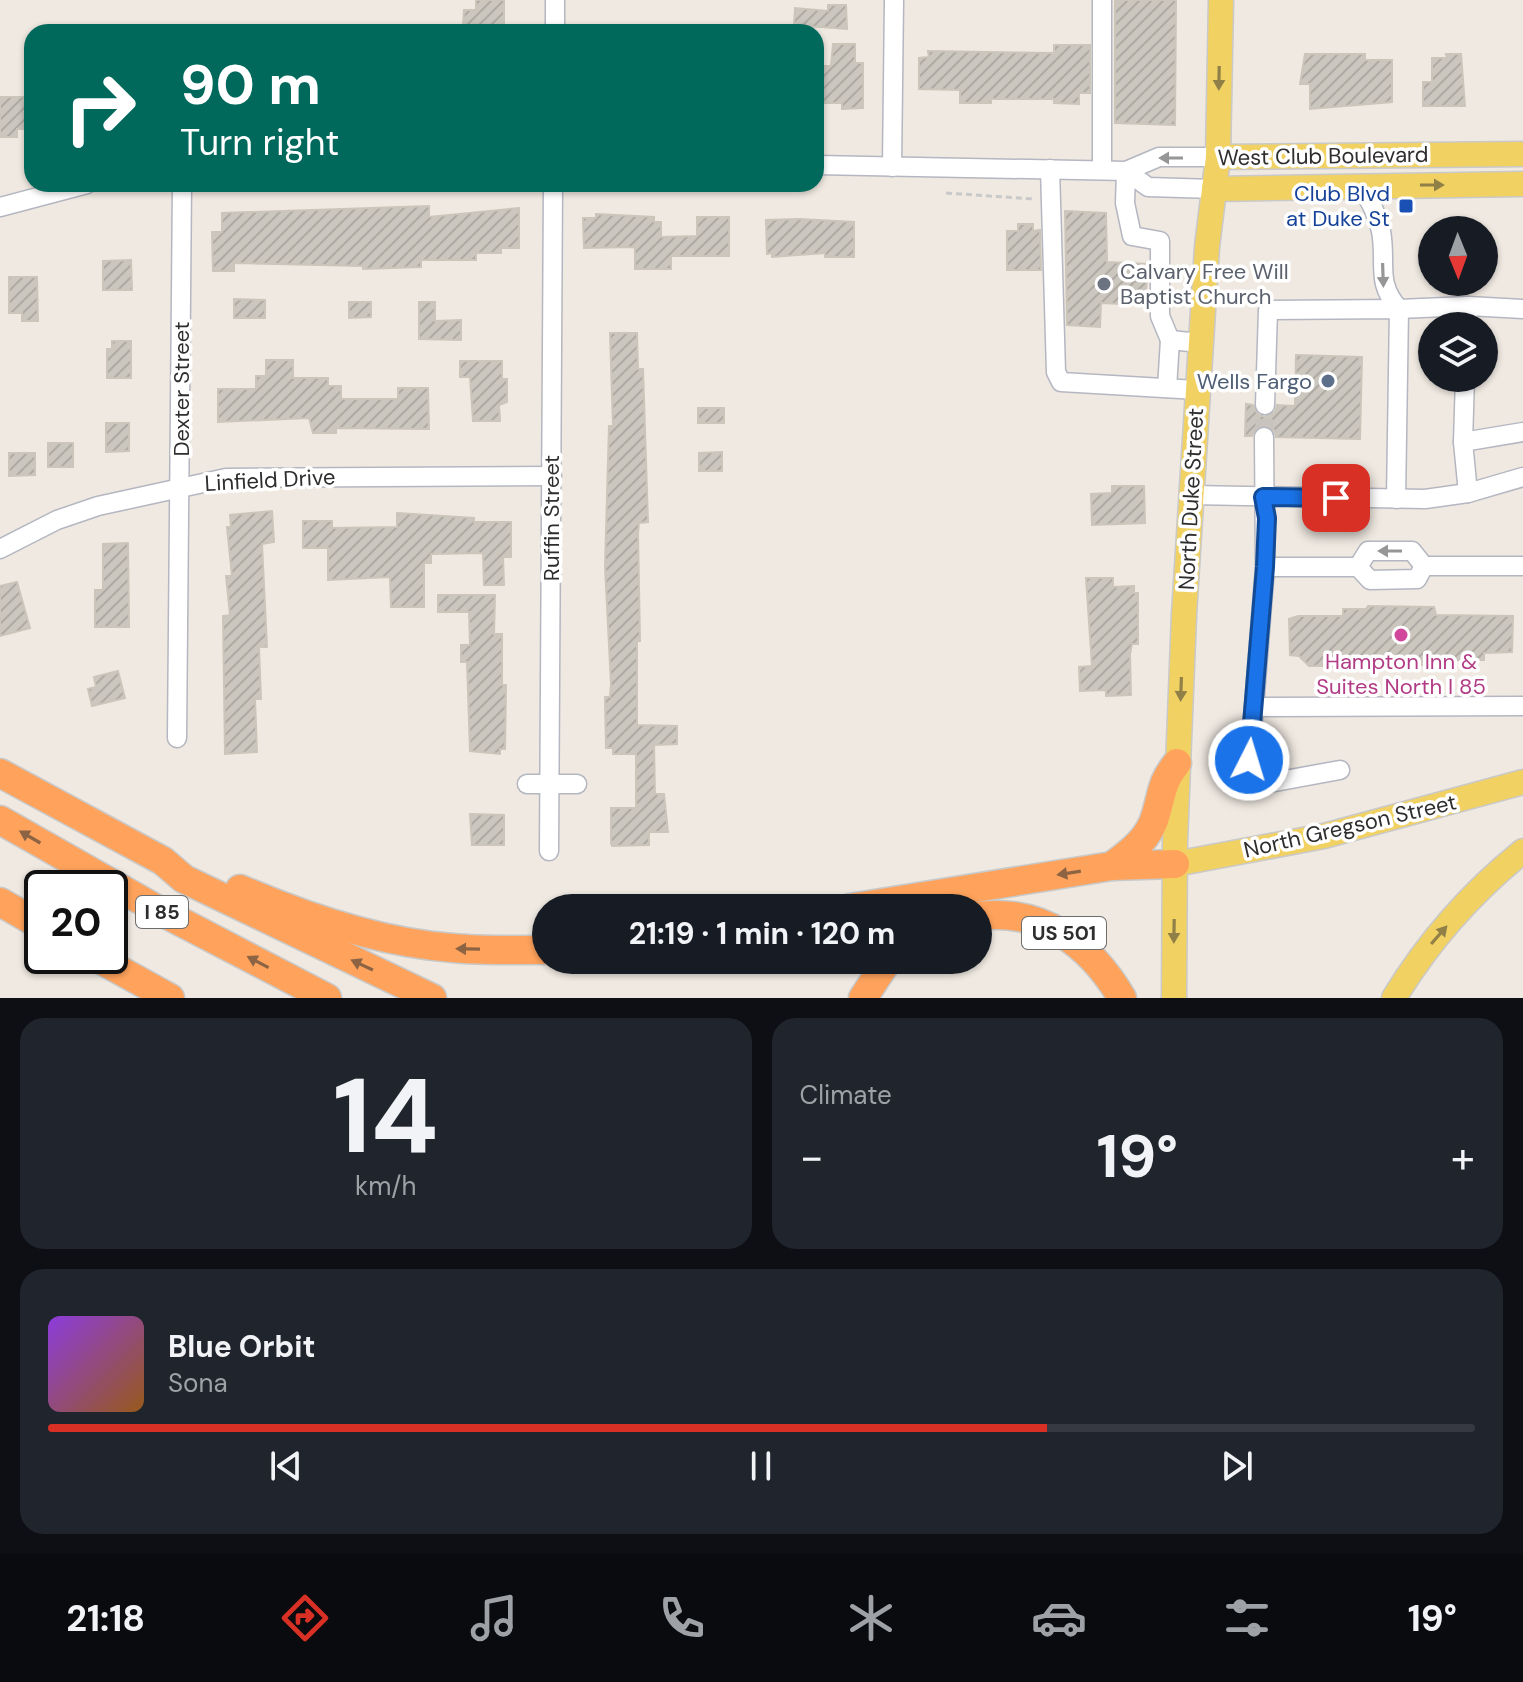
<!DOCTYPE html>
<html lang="en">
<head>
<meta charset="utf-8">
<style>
  :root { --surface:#171b24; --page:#20242c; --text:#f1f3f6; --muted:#9ea1a6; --line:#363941; --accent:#d93025 }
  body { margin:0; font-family:"DM Sans",sans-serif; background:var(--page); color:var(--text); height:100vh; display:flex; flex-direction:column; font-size:30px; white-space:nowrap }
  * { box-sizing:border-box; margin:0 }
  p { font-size:26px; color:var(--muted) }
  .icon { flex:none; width:44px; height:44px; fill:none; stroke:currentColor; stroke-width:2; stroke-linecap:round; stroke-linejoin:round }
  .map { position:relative; height:998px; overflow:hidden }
  .drawer { display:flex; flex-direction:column; gap:20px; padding:20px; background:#0d0f14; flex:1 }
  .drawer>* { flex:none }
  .guide { position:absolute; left:24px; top:24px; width:800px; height:168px; border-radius:24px; box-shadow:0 2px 6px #0004; background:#00695c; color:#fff; overflow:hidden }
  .needle { width:52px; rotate:179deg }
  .fabs { position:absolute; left:1418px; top:216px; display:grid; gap:16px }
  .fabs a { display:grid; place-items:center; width:80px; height:80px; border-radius:50%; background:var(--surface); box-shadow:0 2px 6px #0004; font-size:40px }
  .speed { position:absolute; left:24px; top:870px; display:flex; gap:16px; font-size:40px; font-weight:700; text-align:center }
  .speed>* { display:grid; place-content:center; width:104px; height:104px; border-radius:50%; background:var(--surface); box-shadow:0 2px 6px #0004; line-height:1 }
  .speed .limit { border:4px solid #111; border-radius:12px; background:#fff; color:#111 }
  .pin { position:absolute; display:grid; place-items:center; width:68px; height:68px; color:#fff; margin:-34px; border-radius:16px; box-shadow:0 4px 12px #0006 }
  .me { position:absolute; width:88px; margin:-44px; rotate:5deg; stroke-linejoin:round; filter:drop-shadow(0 0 6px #0008) }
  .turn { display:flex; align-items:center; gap:28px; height:168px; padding:0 24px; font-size:36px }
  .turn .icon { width:104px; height:104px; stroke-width:2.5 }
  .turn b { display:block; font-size:56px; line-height:68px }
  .big { font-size:60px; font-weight:700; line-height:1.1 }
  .drawer .tile { flex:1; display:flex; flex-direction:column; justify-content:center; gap:12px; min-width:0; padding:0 28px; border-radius:24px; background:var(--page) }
  .drawer .dial { align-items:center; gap:0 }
  .dial b { font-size:104px; line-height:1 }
  .song { display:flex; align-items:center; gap:24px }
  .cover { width:96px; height:96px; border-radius:12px; background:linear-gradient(135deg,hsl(270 70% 55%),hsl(30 70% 35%)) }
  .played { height:8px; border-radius:4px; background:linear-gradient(90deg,var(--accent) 70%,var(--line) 70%) }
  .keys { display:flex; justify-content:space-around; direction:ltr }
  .heat { display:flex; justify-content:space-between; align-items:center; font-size:44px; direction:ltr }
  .drawer .tiles { flex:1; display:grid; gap:20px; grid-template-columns:1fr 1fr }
  .tile:last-child { grid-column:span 2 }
  .trip { position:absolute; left:532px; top:894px; width:460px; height:80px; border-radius:40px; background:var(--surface); box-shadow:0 2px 6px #0004; font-weight:700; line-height:80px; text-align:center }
  .tabs { display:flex; height:128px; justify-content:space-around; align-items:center; background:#090b0e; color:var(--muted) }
  .tabs .icon { width:56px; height:56px }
  .tabs .current { color:var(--accent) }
  .tabs b { font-size:36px; color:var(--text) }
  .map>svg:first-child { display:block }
</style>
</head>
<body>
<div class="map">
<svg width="1523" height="998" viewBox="0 0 1523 998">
  <defs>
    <pattern id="building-hatch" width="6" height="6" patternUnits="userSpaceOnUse" patternTransform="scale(2)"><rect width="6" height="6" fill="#cbc7bf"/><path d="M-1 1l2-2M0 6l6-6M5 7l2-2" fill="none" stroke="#afaba4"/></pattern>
  </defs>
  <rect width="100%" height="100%" fill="#efe9e1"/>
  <g fill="url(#building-hatch)" stroke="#cbc5ba" stroke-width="2">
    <polygon points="476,0 504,0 504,26 463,26 464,10 476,10"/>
    <polygon points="1115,0 1176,0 1175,125 1115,123"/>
    <polygon points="828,5 846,5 847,29 794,25 795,8 828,11"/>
    <polygon points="833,44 855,44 855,63 863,63 863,108 842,109 842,103 816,103 816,66 831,66"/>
    <polygon points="1054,45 1090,45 1090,93 1079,93 1079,104 1054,103 1054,99 991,99 991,103 960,103 960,90 919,89 919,58 929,57 928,51 1054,53"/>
    <polygon points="1305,54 1365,54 1365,60 1392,60 1392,102 1310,109 1310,84 1300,84"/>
    <polygon points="1446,54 1461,54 1465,106 1423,106 1423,82 1432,82 1432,58 1447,58"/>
    <polygon points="0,97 32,97 32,129 17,129 17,137 0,137"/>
    <polygon points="429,206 429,217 519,208 519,248 501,248 501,253 476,253 476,260 421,260 421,267 363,269 363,266 234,263 234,271 213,271 212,232 222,232 222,213"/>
    <polygon points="1065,211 1106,213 1107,262 1148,264 1145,305 1101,303 1100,327 1067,325"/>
    <polygon points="596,214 654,217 654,222 661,222 661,237 697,236 697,217 729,217 729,256 671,256 671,269 635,269 635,247 584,248 583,218 596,218"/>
    <polygon points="799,219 854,222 854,257 825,257 825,253 772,257 772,253 767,254 766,220"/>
    <polygon points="1018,224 1033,224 1033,231 1040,230 1041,270 1007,270 1007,231 1018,231"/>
    <polygon points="131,260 132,290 103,290 103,261"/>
    <polygon points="9,277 37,277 38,321 22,321 22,313 9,313"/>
    <polygon points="234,299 265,300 265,318 234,318"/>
    <polygon points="349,302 371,302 371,317 349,318"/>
    <polygon points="419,302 435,302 435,321 461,320 461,340 419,339"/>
    <polygon points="610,333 637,333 638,369 643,369 648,522 639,523 638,534 640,641 637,641 637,725 677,726 677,744 654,745 655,794 664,794 668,832 649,832 649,845 612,846 611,843 611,808 636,808 636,754 613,754 613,748 606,748 605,697 610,697 611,684 605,567 609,426 613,426"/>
    <polygon points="112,341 131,341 131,378 107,378 107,349 112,349"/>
    <polygon points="1296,355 1362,357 1360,439 1276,437 1274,430 1265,425 1257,427 1252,436 1245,436 1246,404 1253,405 1258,415 1265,417 1275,412 1277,405 1295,406"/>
    <polygon points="266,360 293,360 293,378 328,378 328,386 341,386 341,399 398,399 398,388 428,388 429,429 336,428 336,433 313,433 309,418 218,422 218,389 256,389 256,376 266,376"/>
    <polygon points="460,361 502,361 502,379 507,379 507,402 499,405 500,421 473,421 470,377 460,377"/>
    <rect x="698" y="408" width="26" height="15"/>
    <polygon points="106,423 129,423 129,451 106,452"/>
    <rect x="48" y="443" width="25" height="24"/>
    <polygon points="722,452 722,471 699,471 699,453"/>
    <polygon points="9,453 35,453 35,475 9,476"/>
    <polygon points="1112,486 1144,486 1145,523 1092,525 1091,494 1112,493"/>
    <polygon points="272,511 274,542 262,544 267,647 259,647 261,699 255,699 257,752 225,754 223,616 230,615 226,576 232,576 227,527 231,527 230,515"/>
    <polygon points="397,513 474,518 474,522 511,522 511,557 503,557 504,585 484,585 483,553 431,554 431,563 424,563 424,607 391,607 390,577 328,580 328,548 303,548 303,521 332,521 332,528 397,527"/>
    <polygon points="128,543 129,627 95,627 95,590 103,590 103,544"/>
    <polygon points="1086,578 1113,578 1113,587 1134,586 1134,593 1138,593 1138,644 1132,644 1130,654 1131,695 1106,696 1106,690 1080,691 1079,667 1092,666"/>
    <polygon points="17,582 30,628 0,636 0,586"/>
    <polygon points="438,595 495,595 494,634 502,634 502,685 506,685 505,749 500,749 500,754 470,751 467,662 461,662 461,645 470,645 469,612 438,612"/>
    <polygon points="1368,606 1434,607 1436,615 1513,616 1512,652 1484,653 1484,660 1432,660 1430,665 1309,666 1299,656 1290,655 1289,619 1298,616 1343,616 1343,609 1366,609"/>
    <polygon points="118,671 125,698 92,706 88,689 96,687 94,677"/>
    <polygon points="470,814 504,815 504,845 472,845"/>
  </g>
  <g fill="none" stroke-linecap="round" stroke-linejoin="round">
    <polyline stroke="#c8c4bd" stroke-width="18" stroke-dasharray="18 9" stroke-linecap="butt" points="1264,437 1265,405"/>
    <g stroke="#b4b7c1" stroke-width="21">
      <g id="minor">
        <polyline points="1102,0 1102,170"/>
        <polyline points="555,32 555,0"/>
        <polyline points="816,165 1126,171 1159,157 1218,157"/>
        <polyline points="892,167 894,0"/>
        <polyline points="1050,169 1056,372 1061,382 1197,390"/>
        <polyline points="1126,171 1125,203 1132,236 1160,241 1160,316 1170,340"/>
        <polyline points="1126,171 1148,187 1214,189"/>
        <path d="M1360,185C1370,200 1377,213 1381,231C1387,264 1375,282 1399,309L1468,306"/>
        <polyline points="0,207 87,184"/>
        <polyline points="1467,326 1468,306 1523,309"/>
        <polyline points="1465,378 1463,442 1468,493"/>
        <polyline points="1167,388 1170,340 1200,343"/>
        <polyline points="1265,405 1268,310 1399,309 1396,499"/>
        <polyline points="1264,437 1265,567"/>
        <polyline points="1463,442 1523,432"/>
        <polyline points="1191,495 1425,499 1468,493 1523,477"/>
        <polyline points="0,549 57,520 98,506 226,478 552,476"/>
        <polyline points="1424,566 1417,579 1370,580 1358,567 1265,567 1254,707 1523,706"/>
        <polyline points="1424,566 1523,566"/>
        <polyline points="1358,567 1368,551 1412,551 1424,566"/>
        <polyline points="1254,707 1247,787 1340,770"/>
        <polyline points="177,738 182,184"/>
        <polyline points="527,784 577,784"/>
        <polyline points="549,851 553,184"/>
      </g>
    </g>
    <g stroke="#c9c9c9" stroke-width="27">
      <g id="major">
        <polyline points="1218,157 1523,154"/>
        <polyline points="1214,189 1523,184"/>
        <polyline points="1175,864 1324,836 1523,782"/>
        <polyline points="1174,998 1175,842 1184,615 1207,247 1218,157 1221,0"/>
        <path d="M1394,998C1428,942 1472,892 1523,851"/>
      </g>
    </g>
    <g stroke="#c9c9c9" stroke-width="31">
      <g id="highway">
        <polyline points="0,773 163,861 184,879 432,998"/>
        <polyline points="0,820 160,911 327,998"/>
        <path d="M1112,866C1131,852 1150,838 1156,814C1163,791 1161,783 1177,763"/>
        <path d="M240,889C305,917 382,943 453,948C484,951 515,950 546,950"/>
        <polyline points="0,902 42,926"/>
        <polyline points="850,908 1112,866 1175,864"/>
        <path d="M978,916C1043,908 1091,945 1122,998"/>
        <polyline points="94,956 170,998"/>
        <polyline points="863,998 888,960"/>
      </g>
    </g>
    <polyline stroke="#c9c9c9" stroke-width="3" stroke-dasharray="6 4" stroke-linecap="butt" points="946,193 1034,199"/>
    <use href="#minor" stroke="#fff" stroke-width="18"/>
    <use href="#major" stroke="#f2d163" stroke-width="24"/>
    <use href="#highway" stroke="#ffa35c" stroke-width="28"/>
  </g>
  <defs><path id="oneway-solid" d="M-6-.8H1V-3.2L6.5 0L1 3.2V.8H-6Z" transform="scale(2)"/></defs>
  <g fill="#908048">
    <use href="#oneway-solid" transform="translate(1219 78) rotate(91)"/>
    <use href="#oneway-solid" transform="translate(1432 185)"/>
    <use href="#oneway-solid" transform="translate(1181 689) rotate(92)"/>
    <use href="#oneway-solid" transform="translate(1174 931) rotate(91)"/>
    <use href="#oneway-solid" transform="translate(1439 935) rotate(-49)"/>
  </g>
  <g fill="#969696">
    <use href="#oneway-solid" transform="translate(1171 158) rotate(180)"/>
    <use href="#oneway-solid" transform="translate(1383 275) rotate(88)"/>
    <use href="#oneway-solid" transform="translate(1390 551) rotate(-180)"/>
  </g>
  <g fill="#8c6343">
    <use href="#oneway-solid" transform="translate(30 837) rotate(-150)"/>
    <use href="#oneway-solid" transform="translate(1069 873) rotate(171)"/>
    <use href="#oneway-solid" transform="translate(468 949) rotate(-179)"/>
    <use href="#oneway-solid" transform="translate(258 962) rotate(-152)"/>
    <use href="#oneway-solid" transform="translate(362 965) rotate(-155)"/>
  </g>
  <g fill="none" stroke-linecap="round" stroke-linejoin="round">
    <g stroke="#114b97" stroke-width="20">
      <polyline id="route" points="1249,760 1265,567 1267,518 1263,497 1336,498"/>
    </g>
    <use href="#route" stroke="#1a73e8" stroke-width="14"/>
  </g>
  <rect fill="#1a4fb4" stroke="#fff" stroke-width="3" x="1398" y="198" width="16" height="16" rx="4"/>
  <circle fill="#6b7280" stroke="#fff" stroke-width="3" cx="1104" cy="284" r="8"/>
  <circle fill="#5c6f8a" stroke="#fff" stroke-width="3" cx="1328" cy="381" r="8"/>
  <circle fill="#d1479c" stroke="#fff" stroke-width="3" cx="1401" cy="635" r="8"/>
  <g text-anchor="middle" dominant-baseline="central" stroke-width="7" stroke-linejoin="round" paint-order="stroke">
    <g fill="#fff" stroke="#6d6d6d" stroke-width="2">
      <rect x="136" y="896" width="52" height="32" rx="6"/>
      <rect x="1022" y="917" width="84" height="32" rx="6"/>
    </g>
    <g font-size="20" font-weight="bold" fill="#2e2e2e">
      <text x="162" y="912">I 85</text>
      <text x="1064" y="933">US 501</text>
    </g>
    <g font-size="22" fill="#2e2e2e" stroke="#fff">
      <text transform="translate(1323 156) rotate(-1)">West Club Boulevard</text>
      <text transform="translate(181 389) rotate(-90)">Dexter Street</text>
      <text transform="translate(270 480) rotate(-3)">Linfield Drive</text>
      <text transform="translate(1191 499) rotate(-87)">North Duke Street</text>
      <text transform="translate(551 518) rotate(-90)">Ruffin Street</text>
      <text transform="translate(1350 826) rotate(-13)">North Gregson Street</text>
    </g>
    <g font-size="22" fill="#164399" stroke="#fff" text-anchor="end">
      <text x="1390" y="193">Club Blvd<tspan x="1390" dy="25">at Duke St</tspan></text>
    </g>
    <g font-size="22" fill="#5b616d" stroke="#fff" text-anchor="start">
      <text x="1120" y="271">Calvary Free Will<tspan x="1120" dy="25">Baptist Church</tspan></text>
    </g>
    <g font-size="22" fill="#4e5e75" stroke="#fff" text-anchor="end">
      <text x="1312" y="381">Wells Fargo</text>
    </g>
    <g font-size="22" fill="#b23c85" stroke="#fff">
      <text x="1401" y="661">Hampton Inn &amp;<tspan x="1401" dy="25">Suites North I 85</tspan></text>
    </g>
  </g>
</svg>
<div class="fabs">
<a><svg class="needle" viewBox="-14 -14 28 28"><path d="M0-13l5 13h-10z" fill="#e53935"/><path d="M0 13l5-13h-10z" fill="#9ea1a6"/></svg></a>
<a><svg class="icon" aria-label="layers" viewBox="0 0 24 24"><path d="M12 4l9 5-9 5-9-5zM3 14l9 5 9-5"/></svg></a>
</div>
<div class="speed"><div class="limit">20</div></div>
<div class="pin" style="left:1336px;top:498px;background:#d93025"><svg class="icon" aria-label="arrive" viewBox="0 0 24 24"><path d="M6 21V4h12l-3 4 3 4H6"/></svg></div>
<svg class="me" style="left:1249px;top:760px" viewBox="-20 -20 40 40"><circle r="17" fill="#1a73e8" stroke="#fff" stroke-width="3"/><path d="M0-11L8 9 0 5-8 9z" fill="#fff"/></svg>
<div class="trip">21:19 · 1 min · 120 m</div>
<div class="guide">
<div class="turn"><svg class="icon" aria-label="right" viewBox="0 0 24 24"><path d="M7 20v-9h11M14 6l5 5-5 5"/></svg><div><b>90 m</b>Turn right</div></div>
</div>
</div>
<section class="drawer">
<div class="tiles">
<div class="tile dial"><b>14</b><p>km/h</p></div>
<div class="tile"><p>Climate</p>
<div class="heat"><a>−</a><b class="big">19°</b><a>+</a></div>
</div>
<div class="tile">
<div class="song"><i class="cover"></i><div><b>Blue Orbit</b><p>Sona</p></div></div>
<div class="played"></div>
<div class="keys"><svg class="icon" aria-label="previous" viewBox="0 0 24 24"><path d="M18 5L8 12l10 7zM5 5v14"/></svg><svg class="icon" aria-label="pause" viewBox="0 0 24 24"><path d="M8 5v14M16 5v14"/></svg><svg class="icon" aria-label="next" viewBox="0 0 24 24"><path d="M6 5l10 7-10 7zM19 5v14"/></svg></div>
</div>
</div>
</section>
<nav class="tabs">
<b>21:18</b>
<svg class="icon current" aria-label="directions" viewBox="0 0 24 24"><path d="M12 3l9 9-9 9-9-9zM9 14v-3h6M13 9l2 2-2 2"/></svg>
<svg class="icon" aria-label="music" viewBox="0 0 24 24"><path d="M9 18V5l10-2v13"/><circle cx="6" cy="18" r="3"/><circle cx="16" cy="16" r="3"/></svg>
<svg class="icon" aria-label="phone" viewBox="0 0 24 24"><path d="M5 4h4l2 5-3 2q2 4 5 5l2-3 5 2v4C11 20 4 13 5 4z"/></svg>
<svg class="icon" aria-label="climate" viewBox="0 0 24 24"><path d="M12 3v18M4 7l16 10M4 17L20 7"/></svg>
<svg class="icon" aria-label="car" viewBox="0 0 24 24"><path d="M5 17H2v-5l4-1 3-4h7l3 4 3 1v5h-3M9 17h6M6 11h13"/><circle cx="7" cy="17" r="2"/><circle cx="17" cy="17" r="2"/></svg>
<svg class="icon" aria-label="filters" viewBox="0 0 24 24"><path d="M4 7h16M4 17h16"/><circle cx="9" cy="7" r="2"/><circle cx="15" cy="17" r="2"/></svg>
<b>19°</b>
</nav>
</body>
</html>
